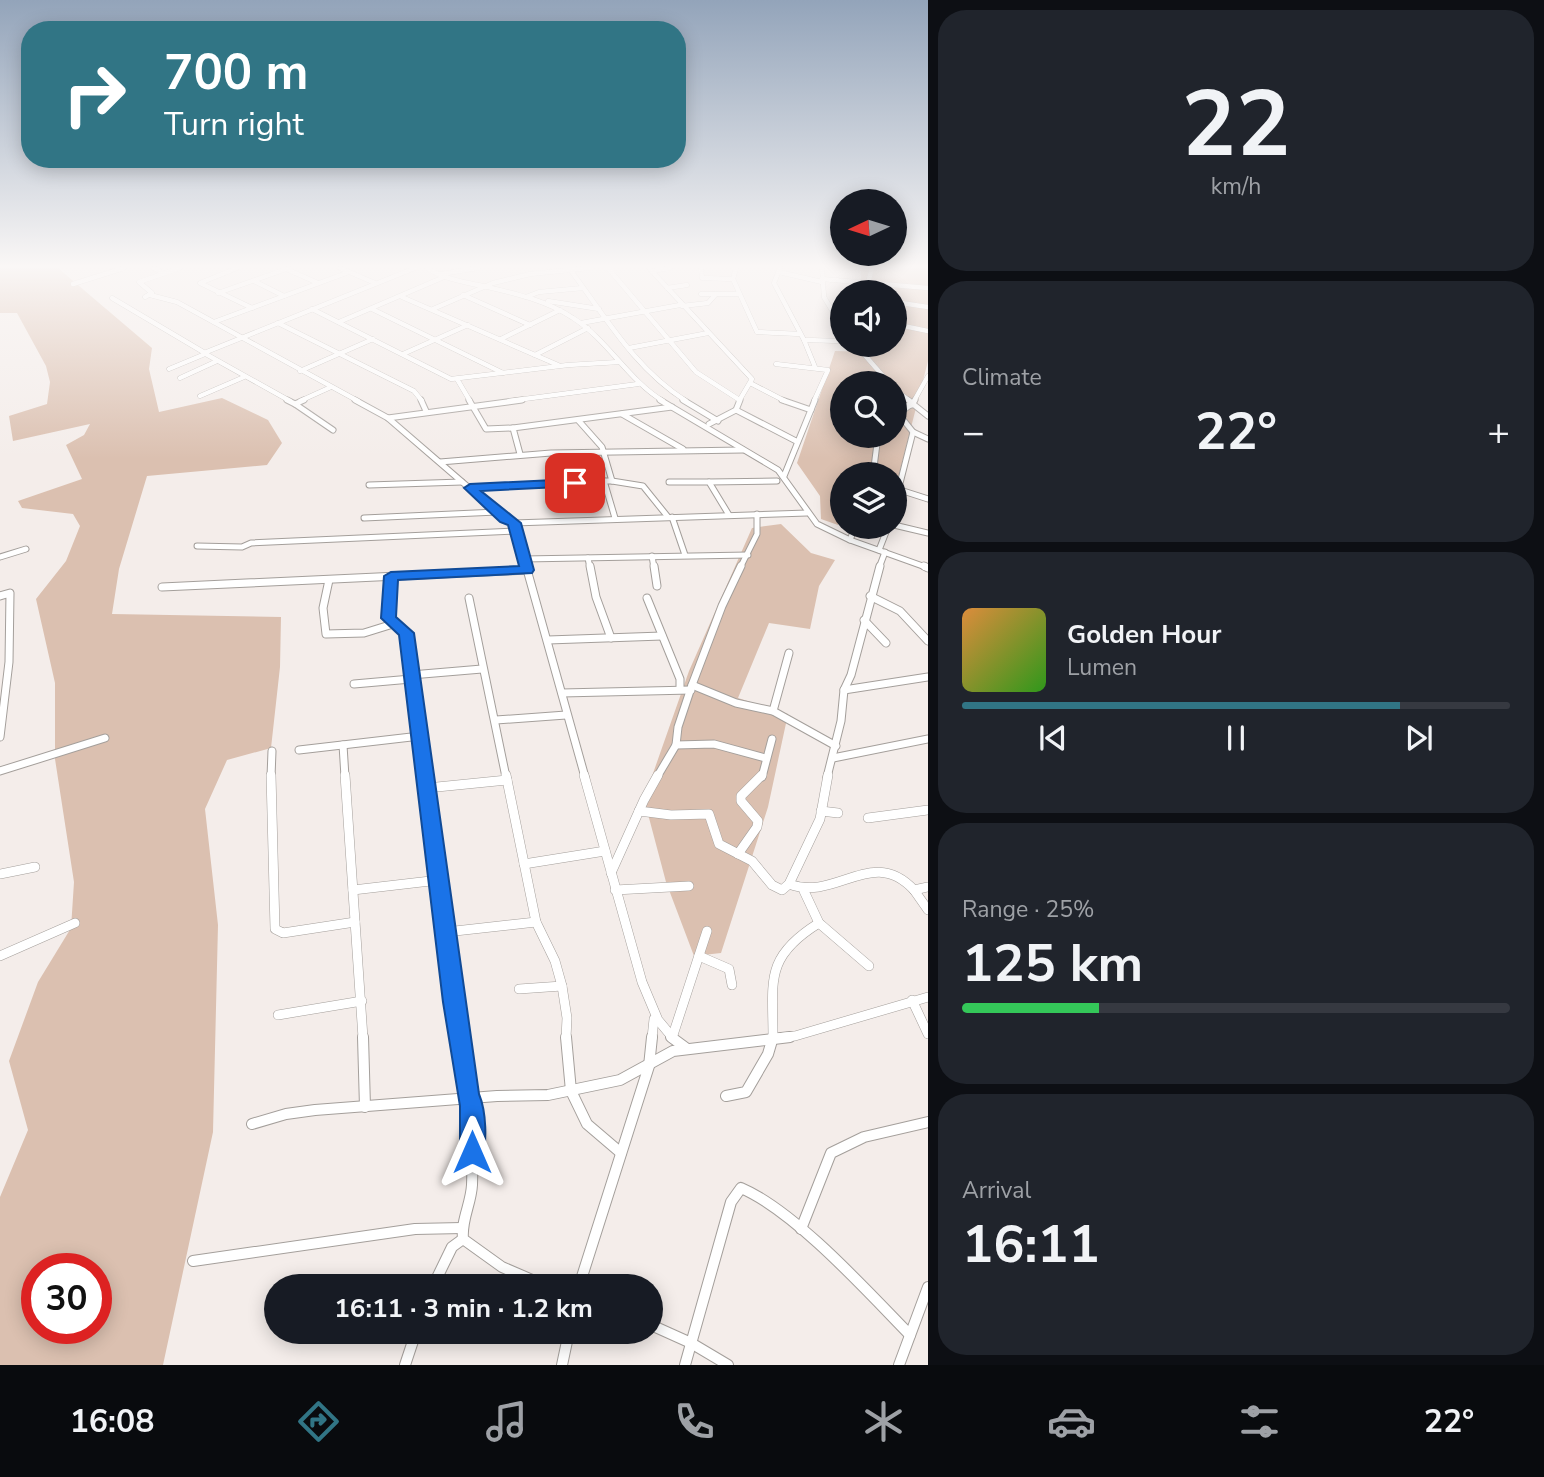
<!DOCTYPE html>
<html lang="en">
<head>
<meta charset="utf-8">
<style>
  :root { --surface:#171b24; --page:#20242c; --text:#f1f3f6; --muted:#9ea1a6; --line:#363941; --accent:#317585 }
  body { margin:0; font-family:"Nunito Sans",sans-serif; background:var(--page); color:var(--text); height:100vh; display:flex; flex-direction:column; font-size:26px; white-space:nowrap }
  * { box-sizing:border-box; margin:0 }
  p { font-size:23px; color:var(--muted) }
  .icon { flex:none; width:38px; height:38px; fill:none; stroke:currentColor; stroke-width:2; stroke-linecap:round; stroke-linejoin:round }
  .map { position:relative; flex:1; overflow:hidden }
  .details { display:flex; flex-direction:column; gap:10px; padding:10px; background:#0d0f14; width:616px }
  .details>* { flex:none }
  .guide { position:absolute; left:21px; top:21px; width:665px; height:147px; border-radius:28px; box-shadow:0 4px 18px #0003; background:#317585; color:#fff; overflow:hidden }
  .needle { width:46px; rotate:266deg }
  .controls { position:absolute; left:830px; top:189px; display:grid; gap:14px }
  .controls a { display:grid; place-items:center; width:77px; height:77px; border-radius:50%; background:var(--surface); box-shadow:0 4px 18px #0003; font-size:35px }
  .speed { position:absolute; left:21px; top:1253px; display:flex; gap:14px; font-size:35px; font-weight:700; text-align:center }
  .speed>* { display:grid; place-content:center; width:91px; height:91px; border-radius:50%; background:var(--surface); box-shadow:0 4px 18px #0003; line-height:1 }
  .speed .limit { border:10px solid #d22; background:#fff; color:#111 }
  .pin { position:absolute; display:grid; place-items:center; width:60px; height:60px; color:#fff; margin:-30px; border-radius:14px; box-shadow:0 4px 10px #0006 }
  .me { position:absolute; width:77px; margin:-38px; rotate:0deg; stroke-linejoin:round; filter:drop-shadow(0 0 5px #0008) }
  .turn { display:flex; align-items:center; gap:24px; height:147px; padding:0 28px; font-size:32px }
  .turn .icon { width:91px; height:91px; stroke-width:2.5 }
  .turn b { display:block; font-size:49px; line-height:60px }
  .big { font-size:52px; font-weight:700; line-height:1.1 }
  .details .widget { flex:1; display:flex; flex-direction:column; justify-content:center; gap:10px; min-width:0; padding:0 24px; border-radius:28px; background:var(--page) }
  .details .dial { align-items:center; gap:0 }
  .dial b { font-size:91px; line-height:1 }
  .song { display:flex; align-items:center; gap:21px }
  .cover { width:84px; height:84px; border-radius:10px; background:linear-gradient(135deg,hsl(30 70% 55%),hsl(110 70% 35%)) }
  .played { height:7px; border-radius:4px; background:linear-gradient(90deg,var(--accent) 80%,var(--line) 80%) }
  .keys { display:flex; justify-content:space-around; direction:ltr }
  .heat { display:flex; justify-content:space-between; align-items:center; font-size:38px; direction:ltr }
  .charge { height:10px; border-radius:5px; background:linear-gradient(90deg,#34c759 25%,var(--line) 0) }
  .trip { position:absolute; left:264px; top:1274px; width:399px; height:70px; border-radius:35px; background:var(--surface); box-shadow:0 4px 18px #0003; font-weight:700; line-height:70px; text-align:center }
  .menu { display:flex; height:112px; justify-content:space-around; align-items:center; background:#090b0e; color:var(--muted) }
  .menu .icon { width:49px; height:49px }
  .menu .selected { color:var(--accent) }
  .menu b { font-size:32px; color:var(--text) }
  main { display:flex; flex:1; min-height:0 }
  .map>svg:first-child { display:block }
</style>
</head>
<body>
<main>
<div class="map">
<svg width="928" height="1365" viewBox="0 0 928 1365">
  <rect width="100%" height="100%" fill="#f4edea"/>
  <g fill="#dbc0b0" fill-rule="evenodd">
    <path d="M0,268H58L152,348L149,369L159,412L222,398L268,420L282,443L267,465L147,476L119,569L112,614L281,617L280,667L271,748L227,760L205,809L218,925L213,1132L163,1365H0V1197L28,1130L9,1061L38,982L71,928L74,882L55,759V683L36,599L66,561L80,526L73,514L22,508L18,501L82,479L66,445L84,435L90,424L13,441L9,416L47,404L50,382L46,366L17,313H0ZM37,1269H96V1328H37Z"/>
    <path d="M861,268H928V361L894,494V474H842L838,525L821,519L820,496L797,463L835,351L873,352V345H894V292H861ZM842,383H894V436H842Z"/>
    <polygon points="781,524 811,553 835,560 819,586 810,629 769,623 738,698 788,714 768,807 721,953 694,956 666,882 644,799 689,671 752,528"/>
  </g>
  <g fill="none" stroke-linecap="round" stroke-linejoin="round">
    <g stroke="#a49f9b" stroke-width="5">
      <g id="street-far4">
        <polyline points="154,268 163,273"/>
        <polyline points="237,268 200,283 252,308"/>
        <polyline points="340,268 375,283"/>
        <path d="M427,268C444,279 463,282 483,286C513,293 546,300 573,318C608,340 628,380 663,401"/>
        <path d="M569,268C605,316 634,368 686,401"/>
        <polyline points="608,268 696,372 738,399"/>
        <polyline points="649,268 752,379 739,401"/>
        <polyline points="701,268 702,278 733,279"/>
        <polyline points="736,268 733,279 757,332 800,334"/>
        <polyline points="780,268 774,283 804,340 842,341"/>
        <polyline points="822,268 824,297 842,327"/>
        <polyline points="286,269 318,283"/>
        <polyline points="652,271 670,268"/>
        <polyline points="779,272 822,282"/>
        <polyline points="441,274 478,268"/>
        <polyline points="822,279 928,288"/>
        <polyline points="254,281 284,296"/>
        <polyline points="868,283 872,268"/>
        <polyline points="73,284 124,268"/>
        <polyline points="667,288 687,285"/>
        <polyline points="218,293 289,268"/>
        <polyline points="701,294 738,294"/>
        <polyline points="150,295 177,302 358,401"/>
        <polyline points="463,295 530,325"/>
        <polyline points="145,297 152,293 139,282 180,268"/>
        <polyline points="402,297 558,365"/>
        <polyline points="526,297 539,292 583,288"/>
        <polyline points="112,298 205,353"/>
        <polyline points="548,301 599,309"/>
        <polyline points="894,302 928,307"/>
        <polyline points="682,306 708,303 716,294"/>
        <polyline points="312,309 451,379 568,365 619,362"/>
        <polyline points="372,309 503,373"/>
        <polyline points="433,309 493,283 530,274 589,268"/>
        <polyline points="214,322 349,272"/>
        <polyline points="339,322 444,277"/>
        <polyline points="278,323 414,391 422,401"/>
        <polyline points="581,323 680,305"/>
        <polyline points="894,324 928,331"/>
        <polyline points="501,339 560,310"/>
        <polyline points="804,340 815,367"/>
        <polyline points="856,345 889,383"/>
        <polyline points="629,348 708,333"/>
        <polyline points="403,354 468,325"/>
        <polyline points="535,355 588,328"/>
        <polyline points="776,364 828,370 814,401"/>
        <polyline points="169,369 205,354"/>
        <polyline points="300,371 373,339"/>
        <polyline points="180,378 217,361"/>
        <polyline points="457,379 470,401"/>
        <polyline points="752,384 785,401"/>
        <polyline points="894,389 910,401"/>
        <polyline points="200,396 244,377"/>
        <polyline points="290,401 204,353 415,268"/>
        <polyline points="300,401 331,387"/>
        <polyline points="509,401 638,384"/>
        <polyline points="914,401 928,376"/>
      </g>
    </g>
    <g stroke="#a49f9b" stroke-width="7">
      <g id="street-far3">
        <polyline points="287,400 295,404"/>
        <polyline points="304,400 295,404 333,430"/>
        <polyline points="355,400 388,418 497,512 514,523 527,568"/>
        <polyline points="421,400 426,411"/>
        <polyline points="469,400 486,429 513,428"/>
        <polyline points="660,400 778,470 817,524 850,540 928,568"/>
        <polyline points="683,400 718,421"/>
        <polyline points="782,400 811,410"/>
        <polyline points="908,400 928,416"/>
        <polyline points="909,406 902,411 901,417 913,432 928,439"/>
        <polyline points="894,407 912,405 915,400"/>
        <polyline points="736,410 796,441"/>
        <polyline points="622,414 683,449"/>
        <polyline points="388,418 522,400"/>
        <polyline points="578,420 602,447 612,481 604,481 615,518"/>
        <polyline points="709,424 736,410 740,400"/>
        <polyline points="520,454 513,428 672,407"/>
        <polyline points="440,462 551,453 743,450"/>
        <polyline points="876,474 874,467 878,436"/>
        <polyline points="784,476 815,400"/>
        <polyline points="612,481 643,486 668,517"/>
        <polyline points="669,482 709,482 729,515"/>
        <polyline points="709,482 777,481"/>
        <polyline points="369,485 462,482"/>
        <polyline points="470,488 604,481"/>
        <polyline points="900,490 928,499"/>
        <polyline points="894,507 913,432"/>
        <polyline points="672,517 685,555"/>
        <polyline points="364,518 497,512"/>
        <polyline points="514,523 807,513"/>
        <polyline points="894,525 928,533"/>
        <polyline points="850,540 855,527"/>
        <polyline points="197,546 242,547 251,543 517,531"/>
        <polyline points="879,550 888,527"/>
        <polyline points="652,556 654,568"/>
        <polyline points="0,557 26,549"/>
        <polyline points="588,558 590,568"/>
        <polyline points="524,559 748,555"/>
        <polyline points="740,568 757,534 757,514"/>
        <polyline points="879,568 885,552"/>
      </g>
    </g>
    <g stroke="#a49f9b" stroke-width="9">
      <g id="street-far2">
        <polyline points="526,566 585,777"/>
        <polyline points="590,566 596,597 611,638"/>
        <polyline points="654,566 657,586"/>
        <polyline points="924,566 928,568"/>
        <polyline points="391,576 389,618 406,633 425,777"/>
        <polyline points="329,580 323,608 326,634 364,633 393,624"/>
        <polyline points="162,587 527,570"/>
        <polyline points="0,596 10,593 9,662 0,737"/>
        <polyline points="870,596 900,611 928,641"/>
        <polyline points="469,598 506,777"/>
        <polyline points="647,598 680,679 680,689"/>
        <polyline points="864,620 886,643"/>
        <polyline points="548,640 662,636"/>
        <polyline points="411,675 482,669"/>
        <polyline points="354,684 411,679"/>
        <polyline points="692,685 736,703 773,711 836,746"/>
        <polyline points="844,690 928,677"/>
        <polyline points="562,693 691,690"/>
        <polyline points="773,711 789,653"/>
        <polyline points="496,720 566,715"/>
        <polyline points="343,745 345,777"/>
        <polyline points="676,745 714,744 765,758"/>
        <polyline points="299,750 420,736"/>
        <polyline points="833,758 928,739"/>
        <polyline points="0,771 105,738"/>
        <polyline points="271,777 272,751"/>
        <polyline points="657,777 676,745 678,727 692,685 722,606 741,566"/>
        <polyline points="762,777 772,739"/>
        <polyline points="827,777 841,721 844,690 851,675 880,566"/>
      </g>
    </g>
    <g stroke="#a49f9b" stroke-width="10">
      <g id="street-far1">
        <polyline points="271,775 275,929 283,933 355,922"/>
        <polyline points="345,775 363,1038"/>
        <polyline points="424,775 460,1038"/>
        <polyline points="506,775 536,922 555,961 562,986 567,1018 566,1038"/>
        <polyline points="584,775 642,982 658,1020 673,1038"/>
        <polyline points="427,788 507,780"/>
        <polyline points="639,811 671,815 709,814 719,844 752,861 772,885 782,890 789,884 820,819 828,775"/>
        <polyline points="821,811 838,813"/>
        <polyline points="868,818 928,810"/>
        <polyline points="738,854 757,827 758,821 741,801 741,796 762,775"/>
        <polyline points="524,864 605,851"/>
        <polyline points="611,873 644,800 658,775"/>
        <polyline points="0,874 35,867"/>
        <path d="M789,884C837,902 872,845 914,890L928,887"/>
        <polyline points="353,890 439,880"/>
        <polyline points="615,890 689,886"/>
        <polyline points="914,890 928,910"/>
        <polyline points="804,891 819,923 869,966"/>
        <polyline points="446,932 536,922"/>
        <polyline points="0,956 75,923"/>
        <polyline points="699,956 729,969 732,985"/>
        <polyline points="519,989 562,986"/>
        <polyline points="912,1000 928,1034"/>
        <polyline points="278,1015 362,1001"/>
        <polyline points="652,1038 654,1019"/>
        <polyline points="672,1038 707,931"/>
        <path d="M773,1038C773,981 764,957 819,923"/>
        <polyline points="776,1038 795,1036 928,997"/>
      </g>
    </g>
    <g stroke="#a49f9b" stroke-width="12">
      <g id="street">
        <polyline points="363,1037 365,1107"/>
        <path d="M460,1037C468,1088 474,1132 472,1185C471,1204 461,1220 463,1239L502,1267L546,1286"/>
        <polyline points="566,1037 571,1091 587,1124 621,1153"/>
        <polyline points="671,1037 686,1048"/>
        <polyline points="726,1096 746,1092 768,1054 773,1037"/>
        <polyline points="252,1124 286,1114 315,1110 497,1096 548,1095 620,1080 673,1051 790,1037"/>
        <polyline points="801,1229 831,1153 864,1137 928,1122"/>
        <polyline points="193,1261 415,1229 462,1228"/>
        <polyline points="433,1286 452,1247 463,1239"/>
        <polyline points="579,1286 649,1066 652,1037"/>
        <polyline points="651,1325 691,1343 728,1365"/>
        <polyline points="405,1365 416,1332"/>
        <polyline points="562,1365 569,1332"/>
        <path d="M685,1365L731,1202L741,1188C795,1211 868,1292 910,1335"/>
        <polyline points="899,1365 928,1287"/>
      </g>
    </g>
    <use href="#street-far4" stroke="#fff" stroke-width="4.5"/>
    <use href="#street-far3" stroke="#fff" stroke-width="5"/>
    <use href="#street-far2" stroke="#fff" stroke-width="7"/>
    <use href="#street-far1" stroke="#fff" stroke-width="9"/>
    <use href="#street" stroke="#fff" stroke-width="10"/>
  </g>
  <linearGradient id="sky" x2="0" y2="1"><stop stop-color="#93a4ba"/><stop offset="0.58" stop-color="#faf7f6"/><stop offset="1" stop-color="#faf7f6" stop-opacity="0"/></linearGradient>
  <rect width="928" height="459" fill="url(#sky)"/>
  <path fill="#1a73e8" stroke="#114b97" stroke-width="2" d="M575,479L579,481V486L481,491L521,523L534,570L532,573L398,580L396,617L414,633L479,1094C486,1111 488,1143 481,1160L472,1163L464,1160L460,1152V1106L443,1002L399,635L381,618L384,576L391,572L519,566L508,525L500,522L464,488L470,484Z"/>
</svg>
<div class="controls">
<a><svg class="needle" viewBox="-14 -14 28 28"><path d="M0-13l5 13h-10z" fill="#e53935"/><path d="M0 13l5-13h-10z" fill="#9ea1a6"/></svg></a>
<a><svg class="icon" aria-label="sound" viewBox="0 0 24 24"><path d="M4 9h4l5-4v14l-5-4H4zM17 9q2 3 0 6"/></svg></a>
<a><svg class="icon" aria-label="search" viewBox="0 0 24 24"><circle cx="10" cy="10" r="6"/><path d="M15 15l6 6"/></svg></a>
<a><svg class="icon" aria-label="layers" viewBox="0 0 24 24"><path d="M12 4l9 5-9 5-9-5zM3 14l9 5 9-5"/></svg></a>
</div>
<div class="speed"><div class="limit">30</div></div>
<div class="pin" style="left:575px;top:483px;background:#d93025"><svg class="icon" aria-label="arrive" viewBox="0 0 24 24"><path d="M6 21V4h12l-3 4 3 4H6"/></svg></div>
<svg class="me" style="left:472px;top:1152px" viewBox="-20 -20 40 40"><path d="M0-17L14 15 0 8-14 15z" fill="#1a73e8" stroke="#fff" stroke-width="4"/></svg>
<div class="trip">16:11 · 3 min · 1.2 km</div>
<div class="guide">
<div class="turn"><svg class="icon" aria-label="right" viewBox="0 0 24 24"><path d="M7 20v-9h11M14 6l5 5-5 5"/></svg><div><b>700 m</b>Turn right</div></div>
</div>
</div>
<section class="details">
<div class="widget dial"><b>22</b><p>km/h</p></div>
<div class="widget"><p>Climate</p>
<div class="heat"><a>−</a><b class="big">22°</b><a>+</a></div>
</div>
<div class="widget">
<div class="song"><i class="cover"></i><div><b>Golden Hour</b><p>Lumen</p></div></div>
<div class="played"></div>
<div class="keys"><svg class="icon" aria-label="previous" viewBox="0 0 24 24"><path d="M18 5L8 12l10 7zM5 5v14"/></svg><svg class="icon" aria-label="pause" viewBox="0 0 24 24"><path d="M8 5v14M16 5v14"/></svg><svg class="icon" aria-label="next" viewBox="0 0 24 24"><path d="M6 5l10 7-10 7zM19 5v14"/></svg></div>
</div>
<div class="widget"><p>Range · 25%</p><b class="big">125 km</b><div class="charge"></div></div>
<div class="widget"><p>Arrival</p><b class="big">16:11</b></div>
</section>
</main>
<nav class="menu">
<b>16:08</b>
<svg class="icon selected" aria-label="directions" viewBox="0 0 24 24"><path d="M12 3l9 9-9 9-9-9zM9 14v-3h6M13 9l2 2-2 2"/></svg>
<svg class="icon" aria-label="music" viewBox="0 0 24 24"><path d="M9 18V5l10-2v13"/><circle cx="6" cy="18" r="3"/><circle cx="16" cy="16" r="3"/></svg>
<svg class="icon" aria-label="phone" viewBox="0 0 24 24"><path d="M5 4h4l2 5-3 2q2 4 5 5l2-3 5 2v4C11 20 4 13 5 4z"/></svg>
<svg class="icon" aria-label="climate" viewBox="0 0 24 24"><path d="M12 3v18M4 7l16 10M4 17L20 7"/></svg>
<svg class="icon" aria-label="car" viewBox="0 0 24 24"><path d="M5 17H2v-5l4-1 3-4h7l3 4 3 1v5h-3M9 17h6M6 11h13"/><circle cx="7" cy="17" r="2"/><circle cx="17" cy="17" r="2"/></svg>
<svg class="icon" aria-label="filters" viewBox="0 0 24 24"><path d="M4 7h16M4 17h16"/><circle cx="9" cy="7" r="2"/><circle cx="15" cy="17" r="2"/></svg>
<b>22°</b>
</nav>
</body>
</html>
